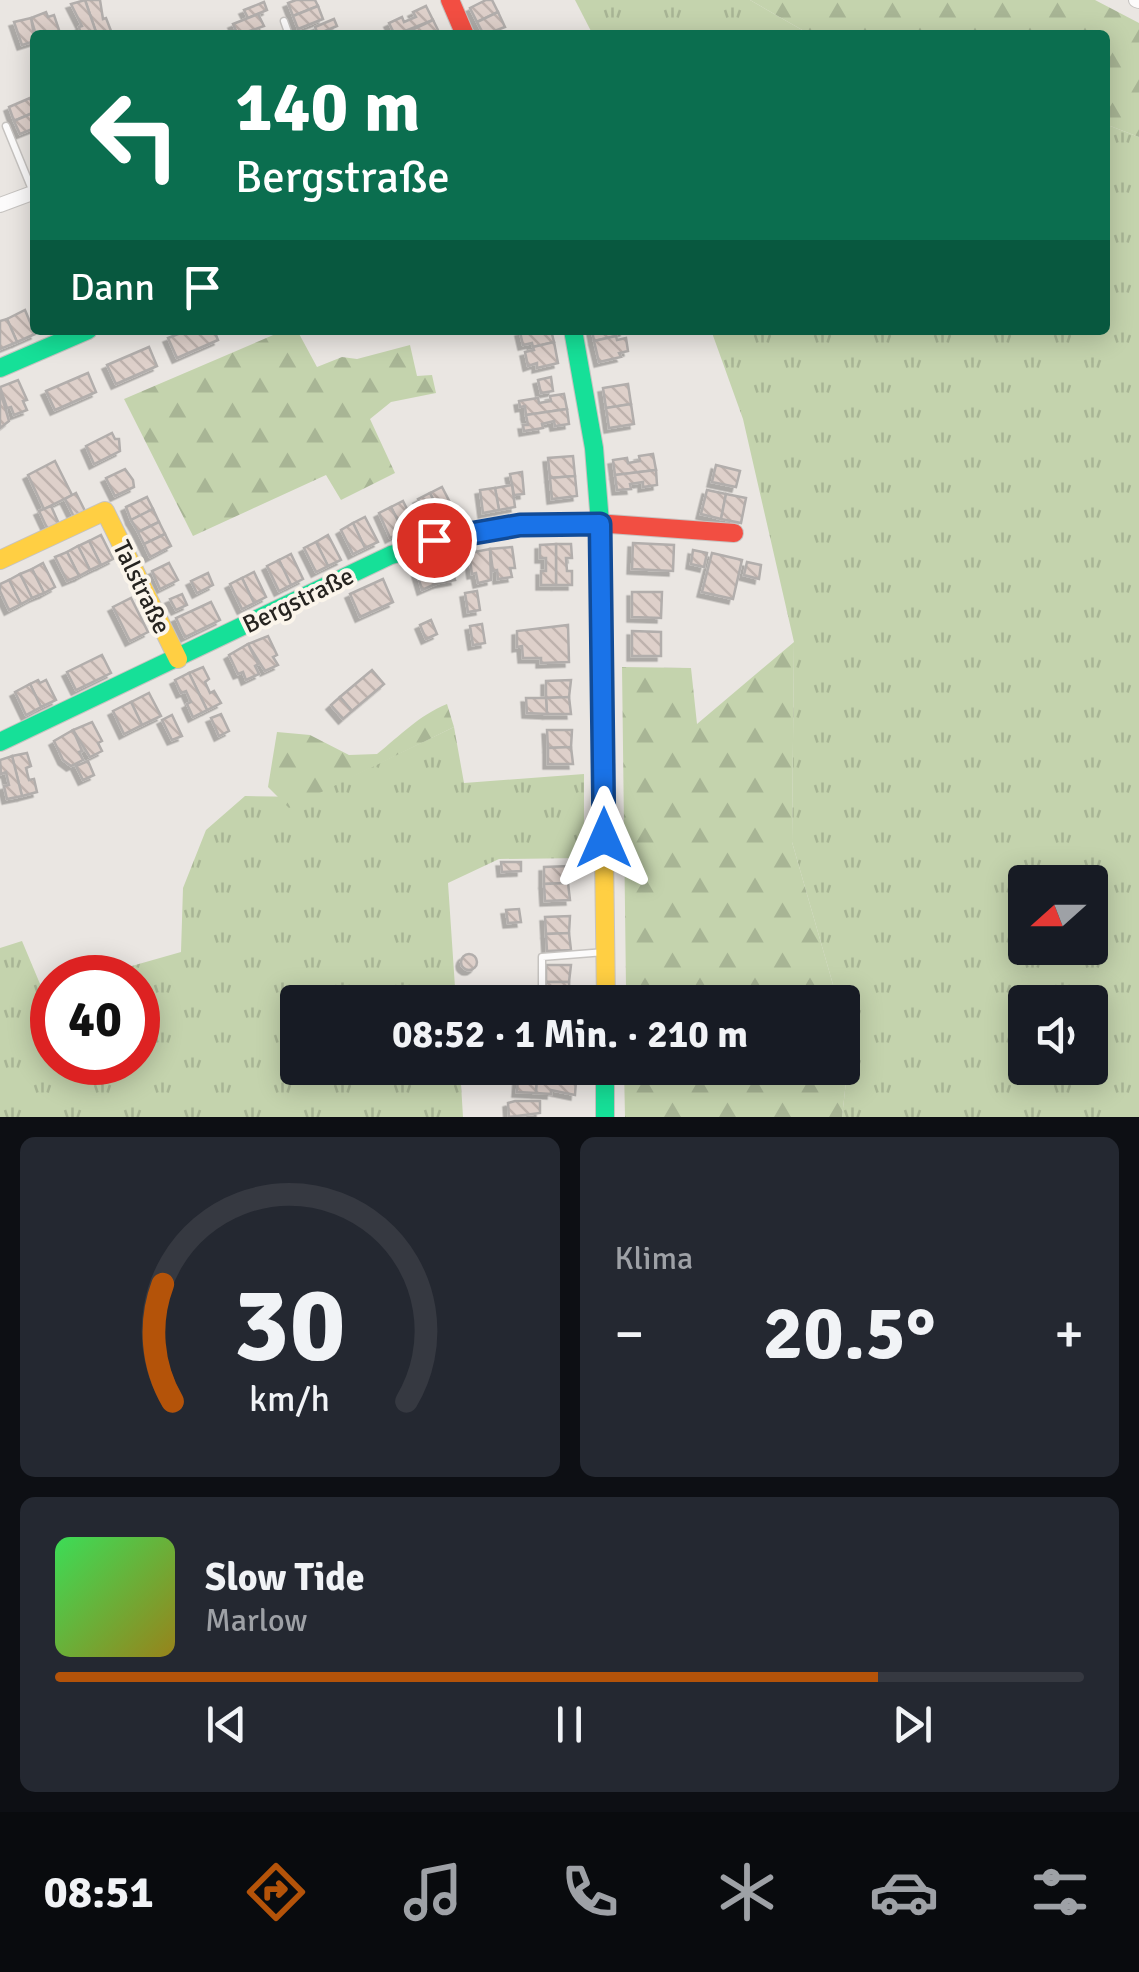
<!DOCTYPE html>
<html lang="de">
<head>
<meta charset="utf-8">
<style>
  :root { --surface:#171b24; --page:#242831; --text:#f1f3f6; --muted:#9ea1a6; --line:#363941; --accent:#b45309 }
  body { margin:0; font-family:Signika,sans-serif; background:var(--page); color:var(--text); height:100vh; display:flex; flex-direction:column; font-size:38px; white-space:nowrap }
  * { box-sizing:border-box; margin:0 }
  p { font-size:32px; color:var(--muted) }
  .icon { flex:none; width:55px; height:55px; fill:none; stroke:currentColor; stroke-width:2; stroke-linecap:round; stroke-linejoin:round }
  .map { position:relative; height:1117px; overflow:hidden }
  .panel { display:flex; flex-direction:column; gap:20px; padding:20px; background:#0d0f14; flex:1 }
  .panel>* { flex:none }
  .guide { position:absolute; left:30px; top:30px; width:1080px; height:305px; border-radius:10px; box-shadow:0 5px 25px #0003; background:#0b6e4f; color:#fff; overflow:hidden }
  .needle { width:65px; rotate:249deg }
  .tools { position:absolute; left:1008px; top:865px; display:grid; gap:20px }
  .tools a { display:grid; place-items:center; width:100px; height:100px; border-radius:10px; background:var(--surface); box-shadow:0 5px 25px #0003; font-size:50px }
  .speed { position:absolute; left:30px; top:955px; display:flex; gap:20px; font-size:50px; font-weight:700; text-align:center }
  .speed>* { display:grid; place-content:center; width:130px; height:130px; border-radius:50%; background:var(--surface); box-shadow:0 5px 25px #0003; line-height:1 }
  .speed .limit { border:15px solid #d22; background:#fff; color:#111 }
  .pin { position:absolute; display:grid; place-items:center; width:85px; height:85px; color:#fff; margin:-42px; border:5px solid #fff; border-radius:50%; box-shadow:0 2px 10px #0007 }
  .me { position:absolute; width:110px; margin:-55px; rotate:0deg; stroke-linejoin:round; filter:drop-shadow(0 0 8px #0008) }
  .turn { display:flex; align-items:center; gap:35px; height:210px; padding:0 40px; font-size:45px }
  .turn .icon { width:130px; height:130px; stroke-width:2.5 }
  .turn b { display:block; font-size:70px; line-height:85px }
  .then { display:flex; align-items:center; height:95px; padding:0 40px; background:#0003; gap:20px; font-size:38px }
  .big { font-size:75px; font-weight:700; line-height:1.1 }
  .panel .card { flex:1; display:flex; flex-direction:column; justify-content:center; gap:15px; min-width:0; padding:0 35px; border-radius:15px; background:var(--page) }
  .panel .dial { align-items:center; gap:0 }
  .dial svg { height:260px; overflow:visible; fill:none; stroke:var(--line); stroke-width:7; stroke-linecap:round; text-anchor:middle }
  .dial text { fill:var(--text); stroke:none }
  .song { display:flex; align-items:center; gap:30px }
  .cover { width:120px; height:120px; border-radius:15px; background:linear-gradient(135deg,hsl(130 70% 55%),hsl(50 70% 35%)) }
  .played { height:10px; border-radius:5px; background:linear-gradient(90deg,var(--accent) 80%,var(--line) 80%) }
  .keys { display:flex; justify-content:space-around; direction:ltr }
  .heat { display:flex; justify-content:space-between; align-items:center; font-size:55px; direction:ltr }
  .panel .tiles { flex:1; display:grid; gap:20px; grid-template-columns:1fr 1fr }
  .card:last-child { grid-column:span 2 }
  .trip { position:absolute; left:280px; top:985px; width:580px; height:100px; border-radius:10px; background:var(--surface); box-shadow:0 5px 25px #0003; font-weight:700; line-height:100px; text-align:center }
  .dock { display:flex; height:160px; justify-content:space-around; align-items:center; background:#090b0e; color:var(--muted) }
  .dock .icon { width:70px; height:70px }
  .dock .selected { color:var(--accent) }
  .dock b { font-size:45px; color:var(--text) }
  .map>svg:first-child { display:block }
</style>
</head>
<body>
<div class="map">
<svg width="1139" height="1117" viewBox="0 0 1139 1117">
  <defs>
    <pattern id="grass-tufts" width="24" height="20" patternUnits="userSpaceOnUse" patternTransform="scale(2.5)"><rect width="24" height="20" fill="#c4d3ad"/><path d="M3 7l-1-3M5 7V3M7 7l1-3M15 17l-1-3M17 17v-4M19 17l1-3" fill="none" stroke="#a8b595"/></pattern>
    <pattern id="forest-firs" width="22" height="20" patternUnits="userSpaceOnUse" patternTransform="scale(2.5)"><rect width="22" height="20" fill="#c4d3ad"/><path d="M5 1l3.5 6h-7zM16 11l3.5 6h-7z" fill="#a8b595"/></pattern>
    <pattern id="building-back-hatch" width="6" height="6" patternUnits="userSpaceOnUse" patternTransform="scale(2.5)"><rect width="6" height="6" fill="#ded0ca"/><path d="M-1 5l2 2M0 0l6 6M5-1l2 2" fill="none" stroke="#beb2ad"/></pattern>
    <filter id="shadow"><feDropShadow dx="-4.5" dy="4.5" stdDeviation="0" flood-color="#0004"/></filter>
  </defs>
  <rect width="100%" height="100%" fill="#eae6e2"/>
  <g fill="url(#grass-tufts)" fill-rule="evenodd">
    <polygon points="575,0 750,0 811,35 593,35"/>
    <path d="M1105,124L1139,137V1117H842L850,1046L843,1019L842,1002H838L792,842L794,642L743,419L711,330H1105ZM1025,882H1090V948H1025ZM1025,1002H1090V1068H1025Z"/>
    <polygon points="454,727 464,783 584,774 584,858 499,859 448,883 456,1002 298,1002 298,1068 460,1068 463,1117 0,1117 0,948 22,941 43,991 52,989 52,1062 138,1062 138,978 93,977 181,952 183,888 206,830 245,796 309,797"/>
  </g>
  <g fill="url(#forest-firs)">
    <polygon points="750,0 1095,0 1139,23 1139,137 1105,124 1105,35 811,35"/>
    <polygon points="285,330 297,330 317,367 342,357 357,359 410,345 417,376 432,375 436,393 391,402 370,419 395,473 341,500 326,475 193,536 124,399"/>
    <polygon points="794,642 792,842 838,1002 756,1002 754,988 626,988 622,667 691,668 697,724"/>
    <path d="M447,704L454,727L289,808L268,787L277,732L310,735L349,755L377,754C401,735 418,716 447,704Z"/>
    <polygon points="843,1019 850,1046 842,1117 625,1117 624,1068 842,1068"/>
  </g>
  <g fill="url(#building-back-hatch)" stroke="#b2aeac" stroke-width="2.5" filter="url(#shadow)">
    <polygon points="85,0 100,0 103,19 106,18 111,31 97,35"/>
    <polygon points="85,0 97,35 81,35 79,27 82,26 71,4"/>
    <polygon points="296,0 315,0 318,6 293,16 288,3"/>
    <polygon points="486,0 492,0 498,12 477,22 470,8"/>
    <polygon points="264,2 267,10 248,18 244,10"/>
    <polygon points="318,6 323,19 298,29 293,16"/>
    <polygon points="426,6 433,20 395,35 389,23 402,17 404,22 416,17 413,12"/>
    <polygon points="46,12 48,17 54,15 60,33 36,35 31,18"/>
    <polygon points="498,12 505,27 484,35 477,22"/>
    <polygon points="258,14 264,26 238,35 233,24"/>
    <polygon points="31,18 35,41 22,45 14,22"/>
    <polygon points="334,19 337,26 318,34 315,27"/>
    <polygon points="433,20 440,34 401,35"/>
    <polygon points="30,98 35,112 14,121 9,107"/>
    <polygon points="35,112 35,128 20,134 14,121"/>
    <polygon points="25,310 35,334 17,342 7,319"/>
    <polygon points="7,319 17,342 0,349 0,321"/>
    <polygon points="188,330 214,330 218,340 177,358 168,338"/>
    <polygon points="529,330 551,330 554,342 533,347 532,343 523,345 520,332"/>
    <polygon points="592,330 624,330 624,331 615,333 616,336 594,341"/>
    <polygon points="616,336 617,340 626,338 628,351 619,353 621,357 599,362 594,341"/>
    <polygon points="554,342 558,363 537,368 537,363 528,366 525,352 534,350 533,347"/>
    <polygon points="149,347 157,366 116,384 107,365"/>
    <polygon points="88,373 96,392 55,410 46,391"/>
    <polygon points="551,377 553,391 541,393 538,380"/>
    <polygon points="18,380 27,400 23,401 27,410 14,415 11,407 7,408 0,387"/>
    <polygon points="628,384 631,404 606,408 603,388"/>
    <polygon points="0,391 9,421 0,428"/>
    <polygon points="564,394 567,409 526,415 525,406 520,407 519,401 538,398 539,403 551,401 550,396"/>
    <polygon points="631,404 634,424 609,428 606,408"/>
    <polygon points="567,409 569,424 555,426 554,421 542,424 543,428 524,431 523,425 528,425 526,415"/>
    <polygon points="112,433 115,439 119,439 120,451 94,464 86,446"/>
    <polygon points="653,454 656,470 615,475 613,460 627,458 628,463 640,461 639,456"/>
    <polygon points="573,456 575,476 550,478 548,458"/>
    <polygon points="55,461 72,495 44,509 28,475"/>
    <polygon points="716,465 740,471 736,487 712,482"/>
    <polygon points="125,469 133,480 134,487 115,496 106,478"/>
    <polygon points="656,470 657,485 643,487 643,482 630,484 631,489 617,490 615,475"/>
    <polygon points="522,472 524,494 514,495 510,474"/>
    <polygon points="575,476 577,496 552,499 550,478"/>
    <polygon points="512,485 515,507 499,510 495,488"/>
    <polygon points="442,487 455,512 442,518 430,493"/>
    <polygon points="495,488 499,510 483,513 480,490"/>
    <polygon points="707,490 726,494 721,519 701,514"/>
    <polygon points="76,493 85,511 74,517 65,499"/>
    <polygon points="430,493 442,518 430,524 418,499"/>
    <polygon points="726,494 746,498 741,523 721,519"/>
    <polygon points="147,497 153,509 131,520 126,507"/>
    <polygon points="403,501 415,525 403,531 391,507"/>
    <polygon points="51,506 59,524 48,530 39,511"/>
    <polygon points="391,507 403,531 390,538 379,513"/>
    <polygon points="153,509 159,522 138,532 131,520"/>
    <polygon points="365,517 378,542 365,548 353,523"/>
    <polygon points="159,522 165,534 144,544 138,532"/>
    <polygon points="353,523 365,548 353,554 341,530"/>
    <polygon points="165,534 171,546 150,557 144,544"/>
    <polygon points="101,535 113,559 101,565 89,541"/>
    <polygon points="328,535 341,560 328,566 316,542"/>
    <polygon points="89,541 101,565 90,570 78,546"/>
    <polygon points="316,542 328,566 316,572 304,548"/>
    <polygon points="633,543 674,545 673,571 632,569"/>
    <polygon points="556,544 571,544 572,558 566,558 567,571 572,571 572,585 556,585"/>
    <polygon points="556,544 556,585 541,585 541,571 546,571 546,558 540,558 540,545"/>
    <polygon points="78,546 90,570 79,576 67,552"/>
    <polygon points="512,547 515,568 510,568 512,577 498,579 497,570 493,571 490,549"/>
    <polygon points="490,549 491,580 478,583 476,573 472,574 469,553"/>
    <polygon points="693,550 707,553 704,567 691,564"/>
    <polygon points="67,552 79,576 67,581 55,557"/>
    <polygon points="712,553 742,560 733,599 702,592"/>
    <polygon points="291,554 303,579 291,585 279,560"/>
    <polygon points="448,556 455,580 438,583 431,561"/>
    <polygon points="279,560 291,585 279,591 267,566"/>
    <polygon points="431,561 438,583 422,590 415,566"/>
    <polygon points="747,562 761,565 759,579 744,575"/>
    <polygon points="43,563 55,587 44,593 32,569"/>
    <polygon points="169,563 178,580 160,589 152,571"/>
    <polygon points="32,569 44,593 32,598 20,574"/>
    <polygon points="254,572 266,597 254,603 242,578"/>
    <polygon points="208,573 213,585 197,593 191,581"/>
    <polygon points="20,574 32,598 21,604 9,580"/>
    <polygon points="242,578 254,603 242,609 230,584"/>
    <polygon points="383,579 393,602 360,617 350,594"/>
    <polygon points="9,580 21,604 9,610 0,591 0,584"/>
    <polygon points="477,591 480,610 468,612 465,593"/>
    <polygon points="632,592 662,592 661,618 632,617"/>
    <polygon points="182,594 187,605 176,610 170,599"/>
    <polygon points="131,598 148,632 130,641 113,607"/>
    <polygon points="211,602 220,620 185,637 176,618"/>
    <polygon points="431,620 437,634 426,639 420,625"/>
    <polygon points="482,624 485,643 473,645 470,626"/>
    <polygon points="568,625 569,662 541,663 541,658 523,658 522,646 517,647 517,631"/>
    <polygon points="632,631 661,632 661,656 632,656"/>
    <polygon points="268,636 277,655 273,657 278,665 265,671 248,644"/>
    <polygon points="248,644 258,664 255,666 259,674 246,680 243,672 238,674 229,655"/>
    <polygon points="102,655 111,673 76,690 67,672"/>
    <polygon points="203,667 209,679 205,682 210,693 214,691 221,703 207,710 189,673"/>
    <polygon points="372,670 384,684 352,711 340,697"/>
    <polygon points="189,673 207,710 193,717 187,704 191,702 186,691 181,693 175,680"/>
    <polygon points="38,680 40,683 46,680 56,700 41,707 30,684"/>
    <polygon points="571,680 569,697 546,698 546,681"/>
    <polygon points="30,684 41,707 26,715 15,692"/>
    <polygon points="149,693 161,716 142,725 131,702"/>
    <polygon points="340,697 352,711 343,719 331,705"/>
    <polygon points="569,697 571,714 547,714 546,698"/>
    <polygon points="526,698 546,698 547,714 527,713"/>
    <polygon points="131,702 142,725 124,734 113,711"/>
    <polygon points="221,714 229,731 219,736 211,718"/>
    <polygon points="172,715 182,736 172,740 162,720"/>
    <polygon points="92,722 102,741 98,743 102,751 90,757 73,730"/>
    <polygon points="73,730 82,751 79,752 83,760 71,766 63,760 54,741"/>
    <polygon points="547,730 572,730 571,747 548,748"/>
    <polygon points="571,747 573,764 548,764 548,748"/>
    <polygon points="27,753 31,766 26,768 29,780 34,779 37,792 22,796 12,756"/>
    <polygon points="12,756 22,796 7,799 4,786 9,785 6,772 1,774 0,760"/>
    <polygon points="88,761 94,775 83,780 76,766"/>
    <polygon points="501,862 521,862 521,871 502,872"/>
    <polygon points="569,866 568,883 544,884 544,867"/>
    <polygon points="568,883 570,900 545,901 544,884"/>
    <polygon points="519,909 521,922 508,923 506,910"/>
    <polygon points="570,916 569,933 546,934 545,917"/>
    <polygon points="569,933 571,950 547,951 546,934"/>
    <circle cx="469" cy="962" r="8"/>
    <polygon points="546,965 571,965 569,982 546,982"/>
    <polygon points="546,982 569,982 570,999 546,999"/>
    <polygon points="537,1068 576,1068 576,1080 537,1078"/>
    <polygon points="518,1078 537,1078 536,1093 517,1092"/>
    <polygon points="537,1078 576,1080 575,1095 551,1090 551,1094 536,1093"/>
    <polygon points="515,1101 540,1101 540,1113 509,1117 508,1103"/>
  </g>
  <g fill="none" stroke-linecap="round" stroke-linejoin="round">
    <g stroke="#c6c3c0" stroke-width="9">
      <g id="lane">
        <polyline points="284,21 289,35"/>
        <polyline points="6,126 33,192"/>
        <polyline points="542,1002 542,957 605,952"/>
      </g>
    </g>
    <g stroke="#c6c3c0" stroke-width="16">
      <g id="street">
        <polyline points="1136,0 1139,1"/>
        <polyline points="0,205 35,192"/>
      </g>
    </g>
    <g stroke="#c6c3c0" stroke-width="20">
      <g id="fast">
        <polyline points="573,330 594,448 600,523 603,778"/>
        <polyline points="0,368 88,330"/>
        <polyline points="0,742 391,555 475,532 518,527 596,523"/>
        <polyline points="605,1068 605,1117"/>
      </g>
    </g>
    <g stroke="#c6c3c0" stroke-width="20">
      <g id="slow">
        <polyline points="0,560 105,511 178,659"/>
        <polyline points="603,778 606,1002"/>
      </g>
    </g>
    <g stroke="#c6c3c0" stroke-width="20">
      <g id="jam">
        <polyline points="450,0 465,35"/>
        <polyline points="596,523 734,533"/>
      </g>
    </g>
    <use href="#lane" stroke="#fcfbfb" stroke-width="6"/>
    <use href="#street" stroke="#fcfbfb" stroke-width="14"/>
    <use href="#fast" stroke="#16e098" stroke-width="18"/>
    <use href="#slow" stroke="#ffcf43" stroke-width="18"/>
    <use href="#jam" stroke="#f24e42" stroke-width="18"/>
  </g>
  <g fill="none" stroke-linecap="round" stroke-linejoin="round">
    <g stroke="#114b97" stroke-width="25">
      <polyline id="route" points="434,540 520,525 600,524 604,838"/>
    </g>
    <use href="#route" stroke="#1a73e8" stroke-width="18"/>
  </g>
  <g text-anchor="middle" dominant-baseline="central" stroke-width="8" stroke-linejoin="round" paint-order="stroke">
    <g font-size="25" fill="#262420" stroke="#fbf5eb">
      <text transform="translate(142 587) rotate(64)">Talstraße</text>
      <text transform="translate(298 600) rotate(-26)">Bergstraße</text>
    </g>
  </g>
</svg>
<div class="tools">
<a><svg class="needle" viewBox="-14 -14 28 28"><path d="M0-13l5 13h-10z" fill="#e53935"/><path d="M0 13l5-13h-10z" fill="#9ea1a6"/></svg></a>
<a><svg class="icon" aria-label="sound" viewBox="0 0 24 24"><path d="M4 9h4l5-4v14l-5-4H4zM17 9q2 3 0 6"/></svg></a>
</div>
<div class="speed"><div class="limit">40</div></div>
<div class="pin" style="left:434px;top:540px;background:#d93025"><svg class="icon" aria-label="arrive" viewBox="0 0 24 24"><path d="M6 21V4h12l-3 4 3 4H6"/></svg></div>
<svg class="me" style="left:604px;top:838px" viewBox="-20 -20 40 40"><path d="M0-17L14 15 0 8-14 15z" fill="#1a73e8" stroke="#fff" stroke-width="4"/></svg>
<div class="trip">08:52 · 1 Min. · 210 m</div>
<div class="guide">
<div class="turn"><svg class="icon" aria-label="left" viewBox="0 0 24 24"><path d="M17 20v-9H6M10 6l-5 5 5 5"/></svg><div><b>140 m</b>Bergstraße</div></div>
<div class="then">Dann<svg class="icon" aria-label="arrive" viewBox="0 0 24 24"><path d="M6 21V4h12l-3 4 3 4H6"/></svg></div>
</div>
</div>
<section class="panel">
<div class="tiles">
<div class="card dial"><svg viewBox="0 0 100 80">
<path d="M14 69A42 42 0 1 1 86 69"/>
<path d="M14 69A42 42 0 0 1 11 33" stroke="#b45309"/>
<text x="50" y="56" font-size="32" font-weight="700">30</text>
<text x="50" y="72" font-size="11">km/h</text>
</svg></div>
<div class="card"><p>Klima</p>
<div class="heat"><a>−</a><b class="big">20.5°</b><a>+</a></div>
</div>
<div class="card">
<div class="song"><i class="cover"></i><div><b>Slow Tide</b><p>Marlow</p></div></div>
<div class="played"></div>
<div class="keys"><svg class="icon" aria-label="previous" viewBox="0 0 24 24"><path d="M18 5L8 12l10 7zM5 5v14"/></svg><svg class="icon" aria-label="pause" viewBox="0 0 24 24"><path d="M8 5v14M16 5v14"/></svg><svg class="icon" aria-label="next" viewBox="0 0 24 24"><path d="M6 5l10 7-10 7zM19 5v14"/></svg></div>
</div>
</div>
</section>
<nav class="dock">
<b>08:51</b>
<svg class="icon selected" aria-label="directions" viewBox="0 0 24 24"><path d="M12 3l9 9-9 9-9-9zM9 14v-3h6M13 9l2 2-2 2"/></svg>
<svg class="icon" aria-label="music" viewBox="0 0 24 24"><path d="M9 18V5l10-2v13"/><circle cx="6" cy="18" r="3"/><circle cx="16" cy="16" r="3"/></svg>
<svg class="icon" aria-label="phone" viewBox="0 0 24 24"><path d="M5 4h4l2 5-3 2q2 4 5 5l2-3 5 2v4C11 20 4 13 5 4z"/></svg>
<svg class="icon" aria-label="climate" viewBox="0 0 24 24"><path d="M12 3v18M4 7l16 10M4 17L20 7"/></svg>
<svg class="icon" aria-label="car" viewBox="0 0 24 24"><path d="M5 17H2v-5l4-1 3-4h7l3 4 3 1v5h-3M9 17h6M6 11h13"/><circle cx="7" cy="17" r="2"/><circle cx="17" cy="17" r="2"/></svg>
<svg class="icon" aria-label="filters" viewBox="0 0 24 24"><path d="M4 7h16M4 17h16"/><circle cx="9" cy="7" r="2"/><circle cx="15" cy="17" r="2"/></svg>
</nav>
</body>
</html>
